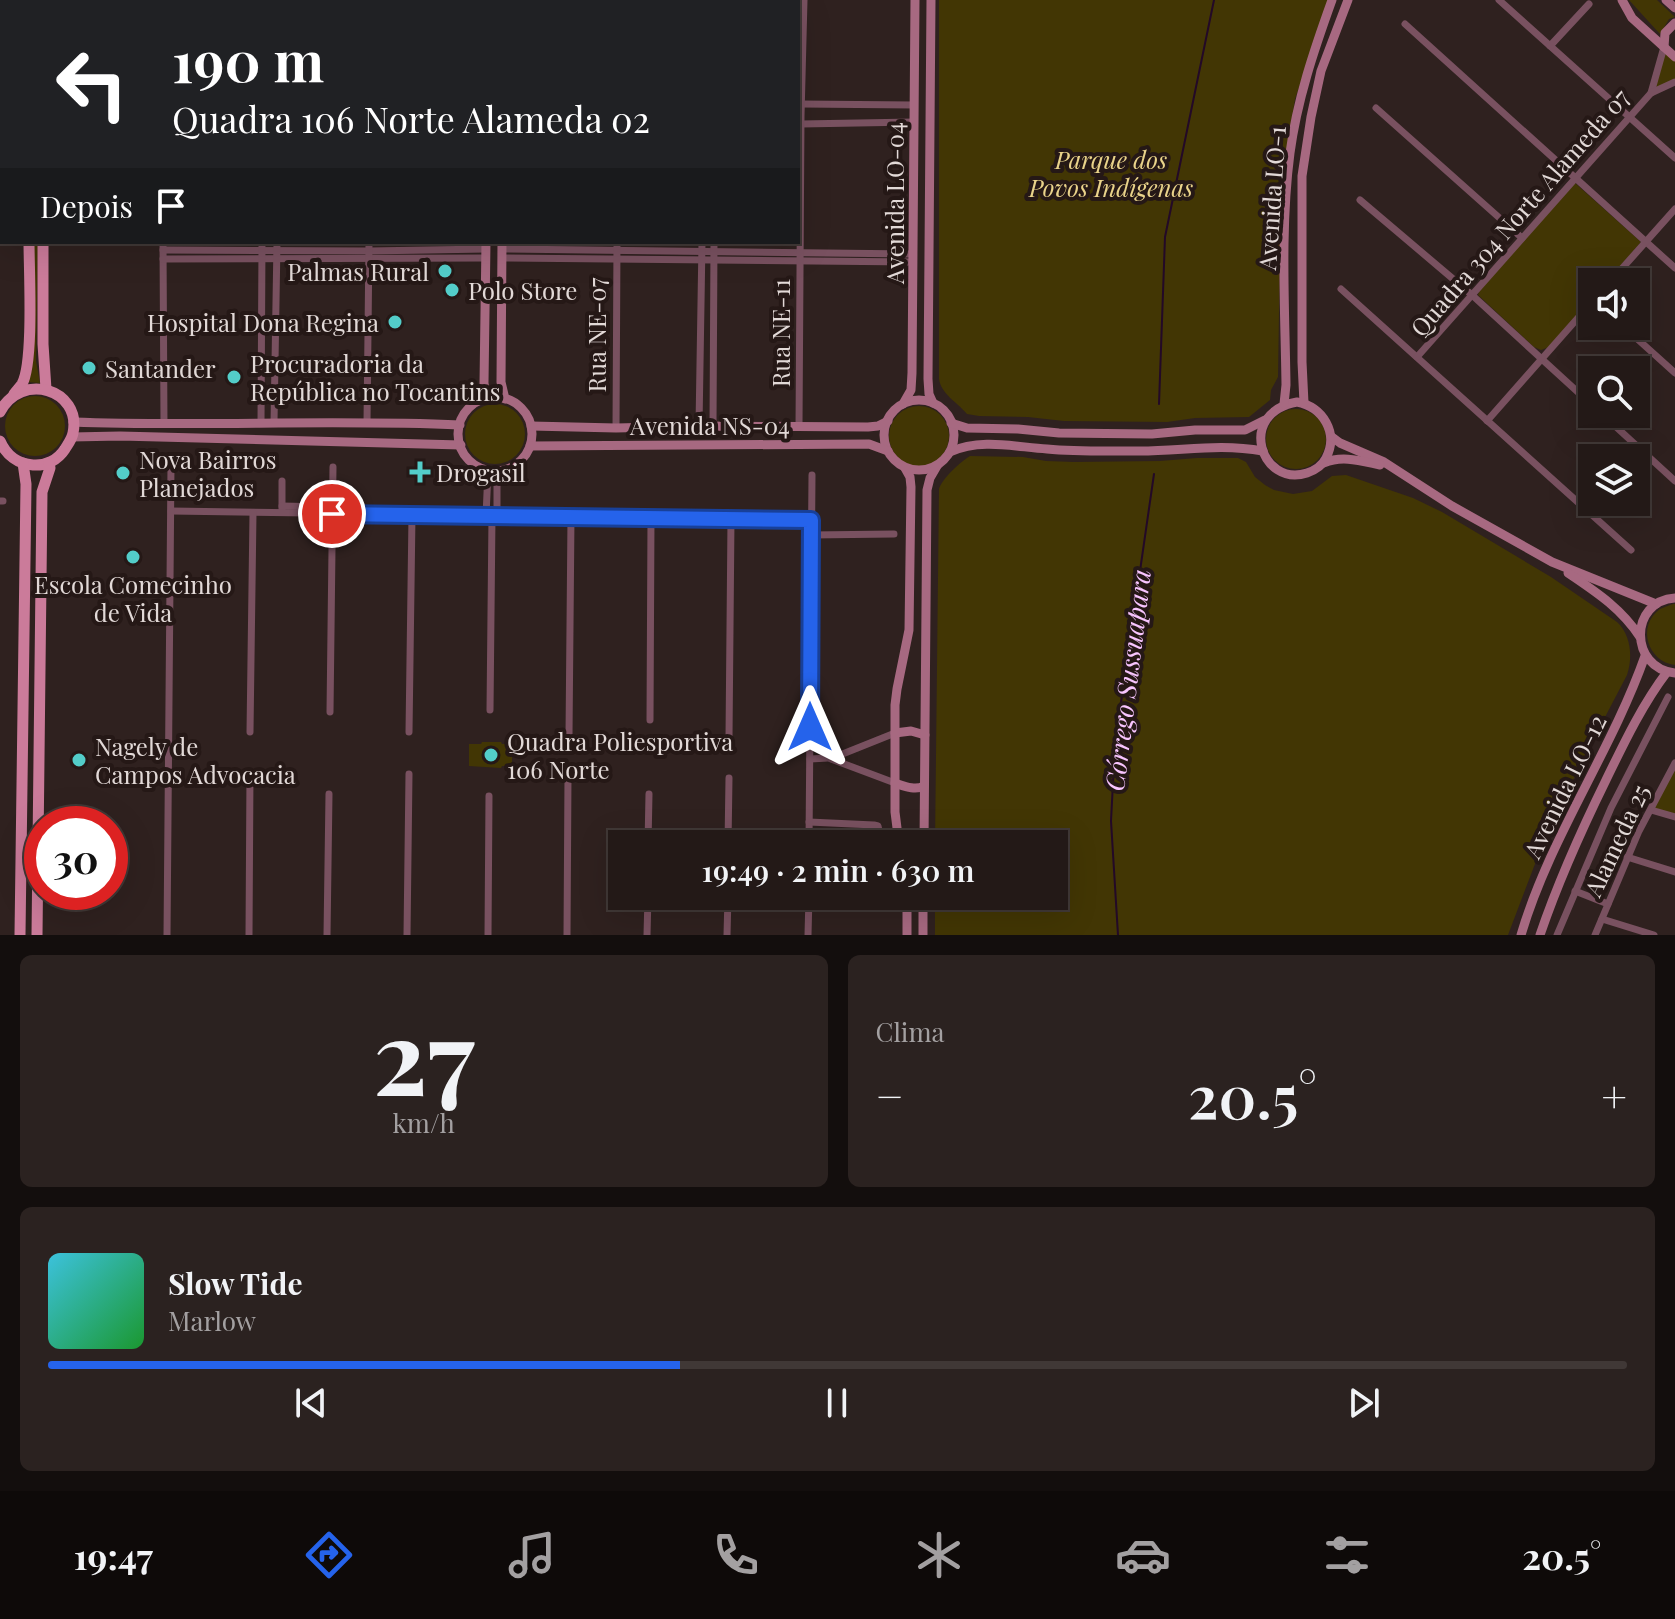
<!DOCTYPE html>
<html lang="pt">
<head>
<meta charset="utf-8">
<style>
  :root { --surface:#231917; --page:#2b2220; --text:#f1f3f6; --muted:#a3a0a1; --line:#403836; --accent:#2563eb }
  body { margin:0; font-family:"Playfair Display",serif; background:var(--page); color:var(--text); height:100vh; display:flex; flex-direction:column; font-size:30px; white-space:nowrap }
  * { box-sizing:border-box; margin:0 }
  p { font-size:26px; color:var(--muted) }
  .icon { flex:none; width:44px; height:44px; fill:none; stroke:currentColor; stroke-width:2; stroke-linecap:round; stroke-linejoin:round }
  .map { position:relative; height:935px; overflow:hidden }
  .side { display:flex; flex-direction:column; gap:20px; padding:20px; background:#130e0d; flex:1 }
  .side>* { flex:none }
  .top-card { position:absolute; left:0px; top:0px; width:800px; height:244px; box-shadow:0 8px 32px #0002,0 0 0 2px var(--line); background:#202124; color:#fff; overflow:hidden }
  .buttons { position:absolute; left:1578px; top:268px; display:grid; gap:16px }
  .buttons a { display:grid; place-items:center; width:72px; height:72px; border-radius:0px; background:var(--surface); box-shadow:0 8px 32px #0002,0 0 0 2px var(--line); font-size:40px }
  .speed { position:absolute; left:24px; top:806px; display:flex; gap:16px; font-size:40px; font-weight:700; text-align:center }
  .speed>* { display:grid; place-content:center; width:104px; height:104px; border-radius:50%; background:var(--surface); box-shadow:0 8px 32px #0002,0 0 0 2px var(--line); line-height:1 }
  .speed .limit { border:12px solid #d22; background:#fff; color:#111 }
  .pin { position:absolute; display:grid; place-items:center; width:68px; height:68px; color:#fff; margin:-34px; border:4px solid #fff; border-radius:50%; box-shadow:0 2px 8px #0007 }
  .me { position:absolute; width:88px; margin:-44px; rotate:0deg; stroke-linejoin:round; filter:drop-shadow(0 0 6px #0008) }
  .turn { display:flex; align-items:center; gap:28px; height:168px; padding:0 40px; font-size:36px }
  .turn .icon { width:104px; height:104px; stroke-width:2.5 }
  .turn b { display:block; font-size:56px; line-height:68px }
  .then { display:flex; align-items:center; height:76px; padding:0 40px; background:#0003; gap:16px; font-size:30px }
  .big { font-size:60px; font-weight:600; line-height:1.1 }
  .side .widget { flex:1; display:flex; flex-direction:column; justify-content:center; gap:12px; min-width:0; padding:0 28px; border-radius:12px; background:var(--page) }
  .side .dial { align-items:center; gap:0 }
  .dial b { font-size:104px; line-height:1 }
  .song { display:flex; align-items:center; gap:24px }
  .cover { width:96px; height:96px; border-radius:12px; background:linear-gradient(135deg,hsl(190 70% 55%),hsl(130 70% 35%)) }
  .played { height:8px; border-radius:4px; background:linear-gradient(90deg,var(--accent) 40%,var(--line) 40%) }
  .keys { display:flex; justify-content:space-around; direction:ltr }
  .heat { display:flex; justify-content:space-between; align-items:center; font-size:44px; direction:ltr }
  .side .tiles { flex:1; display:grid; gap:20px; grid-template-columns:1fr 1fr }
  .widget:last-child { grid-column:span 2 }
  .trip { position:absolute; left:608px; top:830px; width:460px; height:80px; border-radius:0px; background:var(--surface); box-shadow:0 8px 32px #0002,0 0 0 2px var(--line); font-weight:600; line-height:80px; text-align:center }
  .tabs { display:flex; height:128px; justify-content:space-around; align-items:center; background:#0e0a09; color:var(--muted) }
  .tabs .icon { width:56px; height:56px }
  .tabs .on { color:var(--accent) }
  .tabs b { font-size:36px; color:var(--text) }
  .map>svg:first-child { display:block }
</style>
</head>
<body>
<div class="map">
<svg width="1675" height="935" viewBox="0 0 1675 935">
  <rect width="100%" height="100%" fill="#2f211f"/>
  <g fill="#423604">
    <path d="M939,0H1329L1295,99L1286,155L1280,249L1278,377L1271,390L1270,400L1249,417L1195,418L1167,422L1064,421L1028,417L979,416L967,414C957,402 941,394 939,379Z"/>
    <polygon points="1629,0 1657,0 1675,17 1669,19 1660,34"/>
    <polygon points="1664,47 1675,57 1675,82 1651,93"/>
    <polygon points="1575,183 1641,242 1606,282 1592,282 1592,298 1549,347 1541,350 1534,347 1478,295 1480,289"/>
    <polygon points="32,242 38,242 36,361 40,383 27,382"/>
    <circle cx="35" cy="426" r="30"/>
    <circle cx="495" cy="434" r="30"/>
    <circle cx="919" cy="436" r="30"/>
    <circle cx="1296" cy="439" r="30"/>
    <path d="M970,456L1023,457L1046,461L1074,462L1160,461L1197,458H1238L1246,462L1255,477L1265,485L1274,490L1293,494L1312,491L1332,476L1346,475L1413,498L1442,512L1551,577L1617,622C1631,635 1633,657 1627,675L1580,765L1538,856L1508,935H935V896H1054V844H935L939,489C942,479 960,462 970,456Z"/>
    <path d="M1673,604H1675V665C1648,662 1636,626 1660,609C1664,607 1668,606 1673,604Z"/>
    <polygon points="482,742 501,742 502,744 512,744 512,766 502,766 501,768 469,766 469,744 481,744"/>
    <polygon points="1675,770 1675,817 1651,810"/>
  </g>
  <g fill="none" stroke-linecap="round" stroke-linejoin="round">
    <g stroke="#230927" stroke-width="2">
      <polyline points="1159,404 1165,237 1214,0"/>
      <polyline points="1118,935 1111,821 1115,744 1154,474"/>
    </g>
    <g stroke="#795160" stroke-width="7">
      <polyline points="264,0 264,2"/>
      <polyline points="1499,0 1675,158"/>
      <polyline points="166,2 166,0"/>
      <polyline points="278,2 278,0"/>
      <polyline points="370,2 370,0"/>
      <polyline points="621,2 621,0"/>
      <polyline points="706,2 706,0"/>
      <polyline points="716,2 716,0"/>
      <polyline points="1405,24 1675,268"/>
      <polyline points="1550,46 1589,4"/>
      <polyline points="1651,93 1664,47"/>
      <polyline points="801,104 914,105"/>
      <polyline points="1376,108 1522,238"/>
      <polyline points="801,124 914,122"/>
      <polyline points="1360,200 1472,295 1592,405"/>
      <polyline points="163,242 164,424"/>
      <polyline points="502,249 913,254"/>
      <polyline points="163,250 369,251 486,249"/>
      <polyline points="502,258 913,262"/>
      <polyline points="163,259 486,258"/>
      <polyline points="1610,282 1675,209"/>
      <polyline points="1341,289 1631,550"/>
      <polyline points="1623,326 1675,373"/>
      <polyline points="1417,357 1651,93 1675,82"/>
      <polyline points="1602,414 1675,481"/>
      <polyline points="1487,421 1592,302"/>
      <polyline points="261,423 262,242"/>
      <polyline points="274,423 277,242"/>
      <polyline points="367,423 369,242"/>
      <polyline points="699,426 702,242"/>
      <polyline points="713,426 714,242"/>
      <polyline points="799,427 801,116 804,0"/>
      <polyline points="616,428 617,242"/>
      <polyline points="282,481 282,511"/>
      <polyline points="0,501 3,501"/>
      <polyline points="282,506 327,507"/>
      <polyline points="171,511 811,520"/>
      <polyline points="486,516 488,471"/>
      <polyline points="497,516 497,484 500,471"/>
      <polyline points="811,535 894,534"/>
      <polyline points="490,710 492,516"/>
      <polyline points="330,712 333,467"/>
      <polyline points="650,720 651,518"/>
      <polyline points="250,732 253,513"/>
      <polyline points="409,732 412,515"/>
      <polyline points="569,735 571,517"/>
      <polyline points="729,737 731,519"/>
      <polyline points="810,759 828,758 840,755 895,733"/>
      <polyline points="831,759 895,783"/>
      <polyline points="1651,810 1675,817"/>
      <polyline points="809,822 874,825 878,826 882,844"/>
      <polyline points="648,844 649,794"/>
      <polyline points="728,844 729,778"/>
      <polyline points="809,844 812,475"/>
      <polyline points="1627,857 1675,872"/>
      <polyline points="1575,891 1608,904"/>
      <polyline points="1602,919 1654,935"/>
      <polyline points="167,935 171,465"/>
      <polyline points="249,935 250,772"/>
      <polyline points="327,935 329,794"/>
      <polyline points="407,935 409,774"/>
      <polyline points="488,935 489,796"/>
      <polyline points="567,935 568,776"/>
      <polyline points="647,935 648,896"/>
      <polyline points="727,935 728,896"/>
      <polyline points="808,935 809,896"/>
      <polyline points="1557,935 1611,808 1668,697"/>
      <polyline points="1595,935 1639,831 1675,763"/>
    </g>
    <g stroke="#a76981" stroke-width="9">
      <polyline points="931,0 928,379 929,394 933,403"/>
      <polyline points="1622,0 1632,18 1675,57"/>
      <polyline points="1666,0 1675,8"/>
      <polyline points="488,2 488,0"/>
      <polyline points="504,2 504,0"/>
      <polyline points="1664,47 1665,33 1675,23"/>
      <polyline points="486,242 484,383 486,398"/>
      <polyline points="502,242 501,382 505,399"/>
      <circle cx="495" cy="434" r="37"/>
      <circle cx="919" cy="435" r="35"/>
      <path d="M1297,402C1323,407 1339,433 1326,458C1322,466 1316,470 1307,473C1261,488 1236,413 1297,402Z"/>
      <polyline points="1304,403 1302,362 1302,176 1311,117 1321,71 1348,0"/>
      <polyline points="903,404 911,390 912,373 915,0"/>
      <path d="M1284,404L1286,385C1285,308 1280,229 1290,153C1297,100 1314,50 1332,0"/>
      <path d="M73,422C202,427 331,419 460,425"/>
      <polyline points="951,423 967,428 1018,429 1059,433 1152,434 1195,430 1245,430 1265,420"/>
      <polyline points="531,426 616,428 699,426 868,427 878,426 888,421"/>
      <polyline points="72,437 120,436 461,445"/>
      <polyline points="1332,437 1340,443 1384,462 1452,506 1552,562 1656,604"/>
      <polyline points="530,446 869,444 888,451"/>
      <path d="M950,452C981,438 1015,447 1047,449C1078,452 1109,451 1140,451C1183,451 1219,443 1263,451"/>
      <path d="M1324,463C1342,455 1361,461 1380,465"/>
      <path d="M1568,573C1596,592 1621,608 1640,637"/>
      <path d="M1675,598C1629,601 1629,668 1675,673"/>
      <polyline points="895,733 911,731 925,735"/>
      <path d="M895,783C904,786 915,791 924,786"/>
      <polyline points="899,844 895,812 895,705 897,689 909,630 911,487 910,477 905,468"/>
      <polyline points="924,844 927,490 930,478 937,466"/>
      <polyline points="907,896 907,935"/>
      <polyline points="923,935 923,896"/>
      <path d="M1521,935C1550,837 1611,752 1645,656"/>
      <path d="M1540,935C1558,882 1581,831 1606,780C1624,743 1642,705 1667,672"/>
    </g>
    <g stroke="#cb7b9a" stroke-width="11">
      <polyline points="32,2 32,0"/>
      <polyline points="45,2 45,0"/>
      <polyline points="43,242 43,344 46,389"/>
      <path d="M14,394C17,390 20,387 22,384C34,363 29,270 29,242"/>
      <path d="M0,412C21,371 82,389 73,433C72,439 68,444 65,449C58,460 46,466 33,465C18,464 6,455 0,441"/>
      <polyline points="20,935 26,484 23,463"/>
      <polyline points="37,935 42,492 50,468 49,463"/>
    </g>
  </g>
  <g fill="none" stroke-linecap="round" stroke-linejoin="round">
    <g stroke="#184099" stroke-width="20">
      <polyline id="route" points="332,514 811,520 810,727"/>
    </g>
    <use href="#route" stroke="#2563eb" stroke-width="14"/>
  </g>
  <g fill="#53cdc9" stroke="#251816" stroke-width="3">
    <circle cx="445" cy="271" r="8"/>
    <circle cx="452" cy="290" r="8"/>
    <circle cx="395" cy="322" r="8"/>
    <circle cx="89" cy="368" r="8"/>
    <circle cx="234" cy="377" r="8"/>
    <path d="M416 460h8v8h8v8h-8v8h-8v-8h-8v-8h8z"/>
    <circle cx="123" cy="473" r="8"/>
    <circle cx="133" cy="557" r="8"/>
    <circle cx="491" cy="755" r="8"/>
    <circle cx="79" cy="760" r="8"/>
  </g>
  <g text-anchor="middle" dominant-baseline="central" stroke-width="8" stroke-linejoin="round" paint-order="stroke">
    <g font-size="24" font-style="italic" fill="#e9d38a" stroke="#251816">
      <text x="1111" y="159">Parque dos<tspan x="1111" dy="28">Povos Indígenas</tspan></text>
    </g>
    <g font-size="24" fill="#e2d9d7" stroke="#251816">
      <text transform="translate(1271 198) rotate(-86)">Avenida LO-1</text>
      <text transform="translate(894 203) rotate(-90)">Avenida LO-04</text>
      <text transform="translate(1519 212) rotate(-49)">Quadra 304 Norte Alameda 07</text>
      <text transform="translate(780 333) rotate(-90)">Rua NE-11</text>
      <text transform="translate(596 335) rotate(-90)">Rua NE-07</text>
      <text x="710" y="425">Avenida NS-04</text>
      <text transform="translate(1564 786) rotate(-64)">Avenida LO-12</text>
      <text transform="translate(1616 840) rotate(-65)">Alameda 25</text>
    </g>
    <g font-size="24" fill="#e2d9d7" stroke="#251816" text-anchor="start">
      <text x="429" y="271" text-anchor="end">Palmas Rural</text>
      <text x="468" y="290">Polo Store</text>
      <text x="379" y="322" text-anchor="end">Hospital Dona Regina</text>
      <text x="250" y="363">Procuradoria da<tspan x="250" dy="28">República no Tocantins</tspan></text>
      <text x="105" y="368">Santander</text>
      <text x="139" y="459">Nova Bairros<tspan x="139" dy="28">Planejados</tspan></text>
      <text x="436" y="472">Drogasil</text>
      <text x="133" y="584" text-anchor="middle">Escola Comecinho<tspan x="133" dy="28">de Vida</tspan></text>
      <text x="507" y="741">Quadra Poliesportiva<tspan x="507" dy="28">106 Norte</tspan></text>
      <text x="95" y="746">Nagely de<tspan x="95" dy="28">Campos Advocacia</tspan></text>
    </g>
    <g font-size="26" font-style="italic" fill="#f8c5ff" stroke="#251816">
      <text transform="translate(1127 680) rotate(-83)">Córrego Sussuapara</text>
    </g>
  </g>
</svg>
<div class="buttons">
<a><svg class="icon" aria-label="sound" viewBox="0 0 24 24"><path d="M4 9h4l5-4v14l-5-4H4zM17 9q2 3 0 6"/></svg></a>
<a><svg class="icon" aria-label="search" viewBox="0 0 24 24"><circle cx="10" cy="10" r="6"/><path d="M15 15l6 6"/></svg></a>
<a><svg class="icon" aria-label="layers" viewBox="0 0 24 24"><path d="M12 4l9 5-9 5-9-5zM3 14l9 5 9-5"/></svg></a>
</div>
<div class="speed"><div class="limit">30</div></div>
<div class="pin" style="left:332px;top:514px;background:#d93025"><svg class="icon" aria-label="arrive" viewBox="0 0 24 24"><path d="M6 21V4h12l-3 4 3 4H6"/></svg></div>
<svg class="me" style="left:810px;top:727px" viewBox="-20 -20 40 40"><path d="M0-17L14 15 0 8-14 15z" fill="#2563eb" stroke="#fff" stroke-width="4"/></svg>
<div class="trip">19:49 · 2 min · 630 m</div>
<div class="top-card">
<div class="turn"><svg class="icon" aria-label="left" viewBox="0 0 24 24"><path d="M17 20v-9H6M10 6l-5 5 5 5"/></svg><div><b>190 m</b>Quadra 106 Norte Alameda 02</div></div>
<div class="then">Depois<svg class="icon" aria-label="arrive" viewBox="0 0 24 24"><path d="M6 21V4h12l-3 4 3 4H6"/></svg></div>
</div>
</div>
<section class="side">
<div class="tiles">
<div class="widget dial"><b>27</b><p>km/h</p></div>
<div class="widget"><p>Clima</p>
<div class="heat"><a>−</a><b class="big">20.5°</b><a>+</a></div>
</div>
<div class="widget">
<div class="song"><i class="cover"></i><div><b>Slow Tide</b><p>Marlow</p></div></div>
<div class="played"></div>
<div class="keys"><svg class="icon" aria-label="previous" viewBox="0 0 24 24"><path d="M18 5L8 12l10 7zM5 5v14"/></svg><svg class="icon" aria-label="pause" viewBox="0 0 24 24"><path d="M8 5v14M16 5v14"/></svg><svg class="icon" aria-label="next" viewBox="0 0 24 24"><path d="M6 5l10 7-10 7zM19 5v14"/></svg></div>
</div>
</div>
</section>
<nav class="tabs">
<b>19:47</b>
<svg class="icon on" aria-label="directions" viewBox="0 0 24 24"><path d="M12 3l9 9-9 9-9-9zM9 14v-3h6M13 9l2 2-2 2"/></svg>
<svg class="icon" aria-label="music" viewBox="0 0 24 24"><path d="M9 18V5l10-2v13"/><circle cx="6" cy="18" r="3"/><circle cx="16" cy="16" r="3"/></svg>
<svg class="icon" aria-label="phone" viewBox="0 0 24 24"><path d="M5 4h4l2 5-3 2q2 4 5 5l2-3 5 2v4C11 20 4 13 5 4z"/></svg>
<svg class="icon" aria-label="climate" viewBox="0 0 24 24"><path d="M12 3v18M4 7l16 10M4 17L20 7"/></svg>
<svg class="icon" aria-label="car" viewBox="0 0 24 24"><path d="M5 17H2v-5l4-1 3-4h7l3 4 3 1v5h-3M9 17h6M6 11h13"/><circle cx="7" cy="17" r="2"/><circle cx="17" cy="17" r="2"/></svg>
<svg class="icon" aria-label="filters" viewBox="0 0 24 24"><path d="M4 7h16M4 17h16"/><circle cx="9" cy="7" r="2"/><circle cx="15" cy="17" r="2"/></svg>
<b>20.5°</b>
</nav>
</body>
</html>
